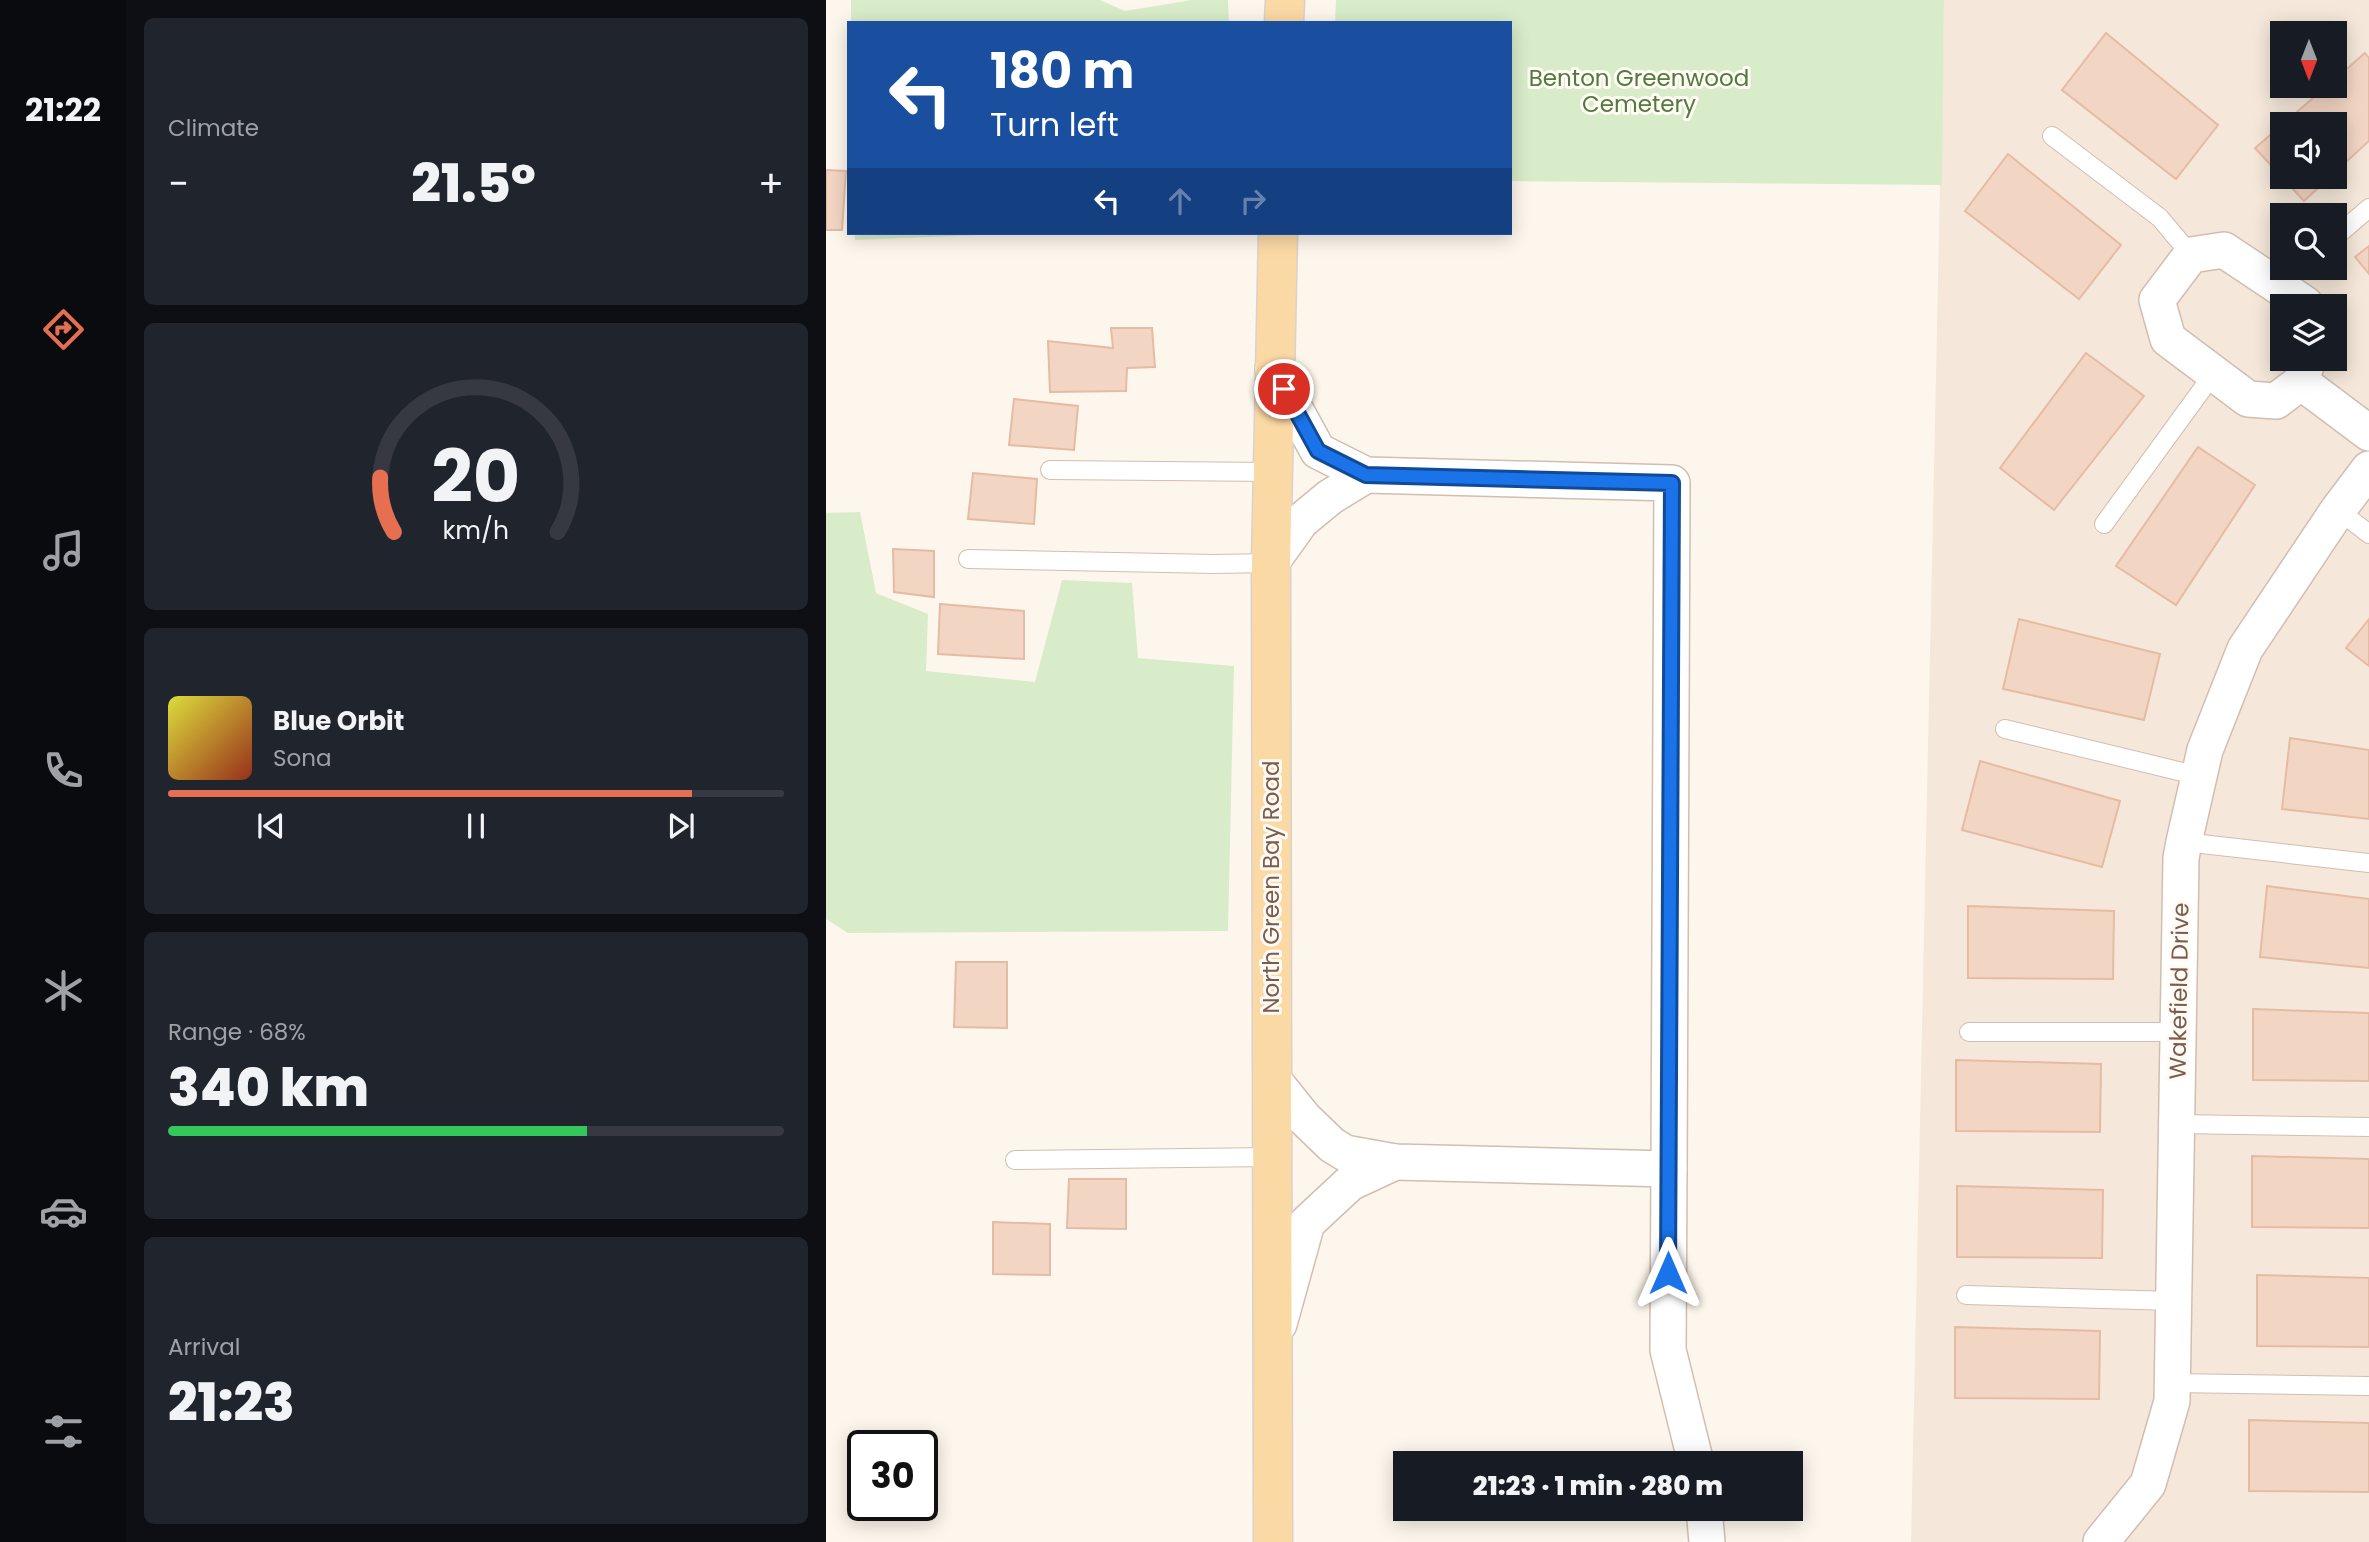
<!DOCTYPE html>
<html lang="en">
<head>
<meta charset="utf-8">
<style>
  :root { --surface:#171b24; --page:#20242c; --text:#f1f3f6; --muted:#9ea1a6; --line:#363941; --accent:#e76f51 }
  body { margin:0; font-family:Poppins,sans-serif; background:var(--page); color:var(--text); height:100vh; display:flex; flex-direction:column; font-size:26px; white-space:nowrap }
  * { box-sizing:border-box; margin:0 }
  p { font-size:23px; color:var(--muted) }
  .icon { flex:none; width:38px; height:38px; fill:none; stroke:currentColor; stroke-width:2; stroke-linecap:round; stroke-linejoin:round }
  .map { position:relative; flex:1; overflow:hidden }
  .panel { display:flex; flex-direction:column; gap:18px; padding:18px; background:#0d0f14; width:700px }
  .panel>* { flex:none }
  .banner { position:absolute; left:21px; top:21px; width:665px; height:214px; border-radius:0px; box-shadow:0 4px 18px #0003; background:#1a4fa0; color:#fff; overflow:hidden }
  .needle { width:46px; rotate:180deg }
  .tools { position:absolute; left:1444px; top:21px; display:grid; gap:14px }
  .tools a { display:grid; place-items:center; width:77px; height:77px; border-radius:0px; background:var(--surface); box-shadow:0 4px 18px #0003; font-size:35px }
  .speed { position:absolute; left:21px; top:1430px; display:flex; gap:14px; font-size:35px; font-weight:700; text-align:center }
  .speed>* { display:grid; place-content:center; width:91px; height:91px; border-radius:50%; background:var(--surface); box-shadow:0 4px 18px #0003; line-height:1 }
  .speed .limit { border:4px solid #111; border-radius:10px; background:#fff; color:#111 }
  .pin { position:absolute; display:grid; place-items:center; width:60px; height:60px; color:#fff; margin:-30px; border:4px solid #fff; border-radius:50%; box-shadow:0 2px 7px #0007 }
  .me { position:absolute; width:77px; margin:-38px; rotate:0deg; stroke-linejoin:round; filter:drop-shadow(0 0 5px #0008) }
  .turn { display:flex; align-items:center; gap:24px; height:147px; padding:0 28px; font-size:32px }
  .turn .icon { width:91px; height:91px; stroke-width:2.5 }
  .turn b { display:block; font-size:49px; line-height:60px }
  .lanes { display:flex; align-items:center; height:66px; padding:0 28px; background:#0003; justify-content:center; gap:35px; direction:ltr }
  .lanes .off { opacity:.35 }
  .big { font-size:52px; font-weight:800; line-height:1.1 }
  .panel .tile { flex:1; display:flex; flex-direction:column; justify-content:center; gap:10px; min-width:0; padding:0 24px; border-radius:10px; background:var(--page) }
  .panel .dial { align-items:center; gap:0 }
  .dial svg { height:182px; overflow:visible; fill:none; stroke:var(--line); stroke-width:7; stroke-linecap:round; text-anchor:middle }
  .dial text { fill:var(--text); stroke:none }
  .song { display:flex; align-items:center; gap:21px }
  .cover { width:84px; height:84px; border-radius:10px; background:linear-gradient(135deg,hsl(60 70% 55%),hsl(10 70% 35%)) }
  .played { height:7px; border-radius:4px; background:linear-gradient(90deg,var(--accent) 85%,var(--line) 85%) }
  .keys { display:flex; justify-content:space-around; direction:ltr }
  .heat { display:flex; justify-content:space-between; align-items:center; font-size:38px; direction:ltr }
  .charge { height:10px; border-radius:5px; background:linear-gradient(90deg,#34c759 68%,var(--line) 0) }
  .trip { position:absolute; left:567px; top:1451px; width:410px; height:70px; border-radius:0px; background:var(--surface); box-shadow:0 4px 18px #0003; font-weight:800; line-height:70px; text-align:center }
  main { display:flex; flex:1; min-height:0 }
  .menu { display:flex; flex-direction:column; width:126px; justify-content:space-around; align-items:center; background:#090b0e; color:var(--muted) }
  .menu .icon { width:49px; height:49px }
  .menu .selected { color:var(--accent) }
  .menu b { font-size:32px; color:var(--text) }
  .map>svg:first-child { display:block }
</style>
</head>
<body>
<main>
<nav class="menu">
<b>21:22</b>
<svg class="icon selected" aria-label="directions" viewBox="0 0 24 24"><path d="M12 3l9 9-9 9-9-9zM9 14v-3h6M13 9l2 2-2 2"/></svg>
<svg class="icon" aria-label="music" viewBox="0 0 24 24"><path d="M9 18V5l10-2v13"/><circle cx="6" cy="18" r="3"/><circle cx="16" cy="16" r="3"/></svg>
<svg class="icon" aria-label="phone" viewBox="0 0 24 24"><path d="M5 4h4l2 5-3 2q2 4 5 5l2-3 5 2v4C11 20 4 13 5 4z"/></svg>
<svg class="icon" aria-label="climate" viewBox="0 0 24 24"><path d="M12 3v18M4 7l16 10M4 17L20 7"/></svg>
<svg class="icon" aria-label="car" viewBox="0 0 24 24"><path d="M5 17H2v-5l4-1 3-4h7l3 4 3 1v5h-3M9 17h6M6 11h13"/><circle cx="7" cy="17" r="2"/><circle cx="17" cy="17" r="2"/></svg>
<svg class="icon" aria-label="filters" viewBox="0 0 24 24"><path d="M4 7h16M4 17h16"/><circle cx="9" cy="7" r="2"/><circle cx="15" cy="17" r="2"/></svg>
</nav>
<section class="panel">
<div class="tile"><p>Climate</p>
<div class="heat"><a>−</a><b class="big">21.5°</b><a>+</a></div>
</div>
<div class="tile dial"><svg viewBox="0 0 100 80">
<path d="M14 69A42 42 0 1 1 86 69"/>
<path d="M14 69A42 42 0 0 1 8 45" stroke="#e76f51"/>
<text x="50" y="56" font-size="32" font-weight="700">20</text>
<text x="50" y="72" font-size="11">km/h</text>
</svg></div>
<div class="tile">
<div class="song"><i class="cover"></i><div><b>Blue Orbit</b><p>Sona</p></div></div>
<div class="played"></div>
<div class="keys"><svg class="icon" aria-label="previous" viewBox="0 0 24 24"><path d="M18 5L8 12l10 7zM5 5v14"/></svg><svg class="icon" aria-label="pause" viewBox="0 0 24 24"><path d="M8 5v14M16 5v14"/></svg><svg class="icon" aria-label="next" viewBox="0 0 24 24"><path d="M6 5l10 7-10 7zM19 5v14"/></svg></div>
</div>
<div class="tile"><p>Range · 68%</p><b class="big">340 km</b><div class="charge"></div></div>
<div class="tile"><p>Arrival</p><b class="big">21:23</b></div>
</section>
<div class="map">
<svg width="1543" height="1542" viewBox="0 0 1543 1542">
  <rect width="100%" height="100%" fill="#fdf6ec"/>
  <path fill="#f5e8da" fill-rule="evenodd" d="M1118,0H1543V1542H1085ZM1456,33H1508V86H1456ZM1456,124H1508V177H1456ZM1456,215H1508V268H1456ZM1456,306H1508V359H1456Z"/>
  <g fill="#d8ecc9">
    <polygon points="25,0 274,0 299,11 366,0 402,0 403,23 25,23"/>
    <polygon points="510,0 1118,0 1116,185 684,181 684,23 509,23"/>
    <polygon points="29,233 202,233 29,240"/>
    <polygon points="34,512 50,593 102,614 100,671 209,682 236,580 306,583 312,658 408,666 402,931 22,933 0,919 0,513"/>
  </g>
  <g fill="#f3d5c3" stroke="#e6bba3" stroke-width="2">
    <polygon points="1280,33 1392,125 1350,179 1236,90"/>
    <polygon points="1539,53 1543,58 1543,141 1508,173 1508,124 1457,124 1501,86 1508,86 1508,80"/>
    <polygon points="1456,125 1456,177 1504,177 1478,201 1429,148"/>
    <polygon points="1182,154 1295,245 1253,299 1139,211"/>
    <polygon points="0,170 20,171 16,230 0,230"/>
    <polygon points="1543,246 1543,274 1529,257"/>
    <polygon points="285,328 326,328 329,367 301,368 300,391 224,392 222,341 287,348"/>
    <polygon points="1260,353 1318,396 1228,510 1174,468"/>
    <polygon points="188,399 252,406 248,450 183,445"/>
    <polygon points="1372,447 1429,485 1350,605 1290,566"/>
    <polygon points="147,473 211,479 208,524 142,519"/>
    <polygon points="67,549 108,551 108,597 68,592"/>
    <polygon points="114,604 198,611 198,659 112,654"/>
    <polygon points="1193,619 1334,654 1318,720 1177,689"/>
    <polygon points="1543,619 1543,666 1520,648"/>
    <polygon points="1464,738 1543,750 1543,819 1456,809"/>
    <polygon points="1154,761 1294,801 1276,867 1136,830"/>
    <polygon points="1441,886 1543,899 1543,968 1434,957"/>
    <polygon points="1142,906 1288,911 1287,979 1142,978"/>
    <polygon points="130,962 181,962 181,1028 128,1027"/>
    <polygon points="1427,1009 1543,1013 1543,1081 1427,1080"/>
    <polygon points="1130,1060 1275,1064 1274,1132 1130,1131"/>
    <polygon points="1426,1156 1543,1159 1543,1228 1426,1227"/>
    <polygon points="243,1179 300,1179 300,1229 241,1228"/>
    <polygon points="1131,1186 1277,1190 1276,1258 1131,1257"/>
    <polygon points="167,1222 224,1224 224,1275 167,1274"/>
    <polygon points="1431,1275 1543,1278 1543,1347 1431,1346"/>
    <polygon points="1129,1327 1274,1331 1273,1399 1129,1398"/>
    <polygon points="1423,1420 1543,1423 1543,1492 1423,1491"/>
  </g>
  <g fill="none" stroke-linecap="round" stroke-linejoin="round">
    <g stroke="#d1beb0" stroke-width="20">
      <g id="service">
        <polyline points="1226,136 1334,218 1365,255"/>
        <polyline points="1508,238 1543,208"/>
        <polyline points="1452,286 1474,268"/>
        <polyline points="224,470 446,472"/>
        <polyline points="1512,510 1543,534"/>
        <polyline points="1278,524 1388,373"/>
        <polyline points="142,559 388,564 445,563"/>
        <polyline points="1179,729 1373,776"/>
        <polyline points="1358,842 1543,863"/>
        <polyline points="1143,1032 1352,1032"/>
        <polyline points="1351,1124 1543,1127"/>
        <polyline points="189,1160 447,1157"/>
        <polyline points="1140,1295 1348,1301"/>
        <polyline points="1347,1383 1543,1386"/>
      </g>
    </g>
    <g stroke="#d1beb0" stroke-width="38">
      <g id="minor">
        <polyline points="1479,306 1479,304 1398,250 1365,255 1331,300 1342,339 1422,399 1450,401 1475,382 1482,359"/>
        <polyline points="1475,382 1543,433"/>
        <polyline points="445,563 475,521 504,497 540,475"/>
        <polyline points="445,1077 478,1118 506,1145 519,1153 569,1162 843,1169 846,483 540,475 492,451 447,369"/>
        <polyline points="843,1169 842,1350 870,1463"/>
        <polyline points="453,1324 481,1223 524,1183 569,1162"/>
        <polyline points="878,1508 881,1542"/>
        <polyline points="1275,1542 1322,1484 1346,1401 1355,858 1358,842 1379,750 1419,649 1512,510 1543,469"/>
      </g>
    </g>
    <g stroke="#dad1cd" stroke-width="41">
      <g id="primary">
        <polyline points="458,23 459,0"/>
        <polyline points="447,1542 445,563 452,233"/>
      </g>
    </g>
    <use href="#service" stroke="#fff" stroke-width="18"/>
    <use href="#minor" stroke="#fff" stroke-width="35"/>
    <use href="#primary" stroke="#fbd9a5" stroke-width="38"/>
  </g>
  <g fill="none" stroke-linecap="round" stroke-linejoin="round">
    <g stroke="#114b97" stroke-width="18">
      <polyline id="route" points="458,389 492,451 540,475 846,483 842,1273"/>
    </g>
    <use href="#route" stroke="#1a73e8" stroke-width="12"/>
  </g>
  <g text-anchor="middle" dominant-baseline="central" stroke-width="6" stroke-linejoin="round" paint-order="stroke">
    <g font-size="23" fill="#537a41" stroke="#fffaf3">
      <text x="813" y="78">Benton Greenwood<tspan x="813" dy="26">Cemetery</tspan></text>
    </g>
    <g font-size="23" fill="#7a5c4d" stroke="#fffaf3">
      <text transform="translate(445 887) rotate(-90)">North Green Bay Road</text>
      <text transform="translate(1353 991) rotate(-89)">Wakefield Drive</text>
    </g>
  </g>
</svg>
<div class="tools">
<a><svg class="needle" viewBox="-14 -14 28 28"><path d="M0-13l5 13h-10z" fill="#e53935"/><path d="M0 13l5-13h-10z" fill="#9ea1a6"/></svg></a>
<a><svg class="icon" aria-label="sound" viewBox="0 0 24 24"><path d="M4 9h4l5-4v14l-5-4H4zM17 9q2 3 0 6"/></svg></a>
<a><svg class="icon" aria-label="search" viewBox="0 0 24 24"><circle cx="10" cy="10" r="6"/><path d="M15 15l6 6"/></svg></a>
<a><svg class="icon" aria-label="layers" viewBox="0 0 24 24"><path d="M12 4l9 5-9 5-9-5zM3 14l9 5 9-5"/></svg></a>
</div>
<div class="speed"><div class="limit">30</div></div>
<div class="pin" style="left:458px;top:389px;background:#d93025"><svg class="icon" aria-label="arrive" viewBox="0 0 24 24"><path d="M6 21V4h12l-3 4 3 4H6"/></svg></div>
<svg class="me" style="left:842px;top:1273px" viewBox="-20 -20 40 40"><path d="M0-17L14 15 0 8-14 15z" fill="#1a73e8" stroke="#fff" stroke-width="4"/></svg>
<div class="trip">21:23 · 1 min · 280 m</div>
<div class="banner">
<div class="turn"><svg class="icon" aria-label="left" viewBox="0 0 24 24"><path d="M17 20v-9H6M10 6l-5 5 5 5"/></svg><div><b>180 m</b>Turn left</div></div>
<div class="lanes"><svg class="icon" aria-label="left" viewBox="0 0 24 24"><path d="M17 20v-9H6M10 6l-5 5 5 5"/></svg><svg class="icon off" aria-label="ahead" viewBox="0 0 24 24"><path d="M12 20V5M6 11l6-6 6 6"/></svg><svg class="icon off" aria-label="right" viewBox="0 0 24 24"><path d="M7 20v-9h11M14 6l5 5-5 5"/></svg></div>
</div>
</div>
</main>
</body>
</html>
